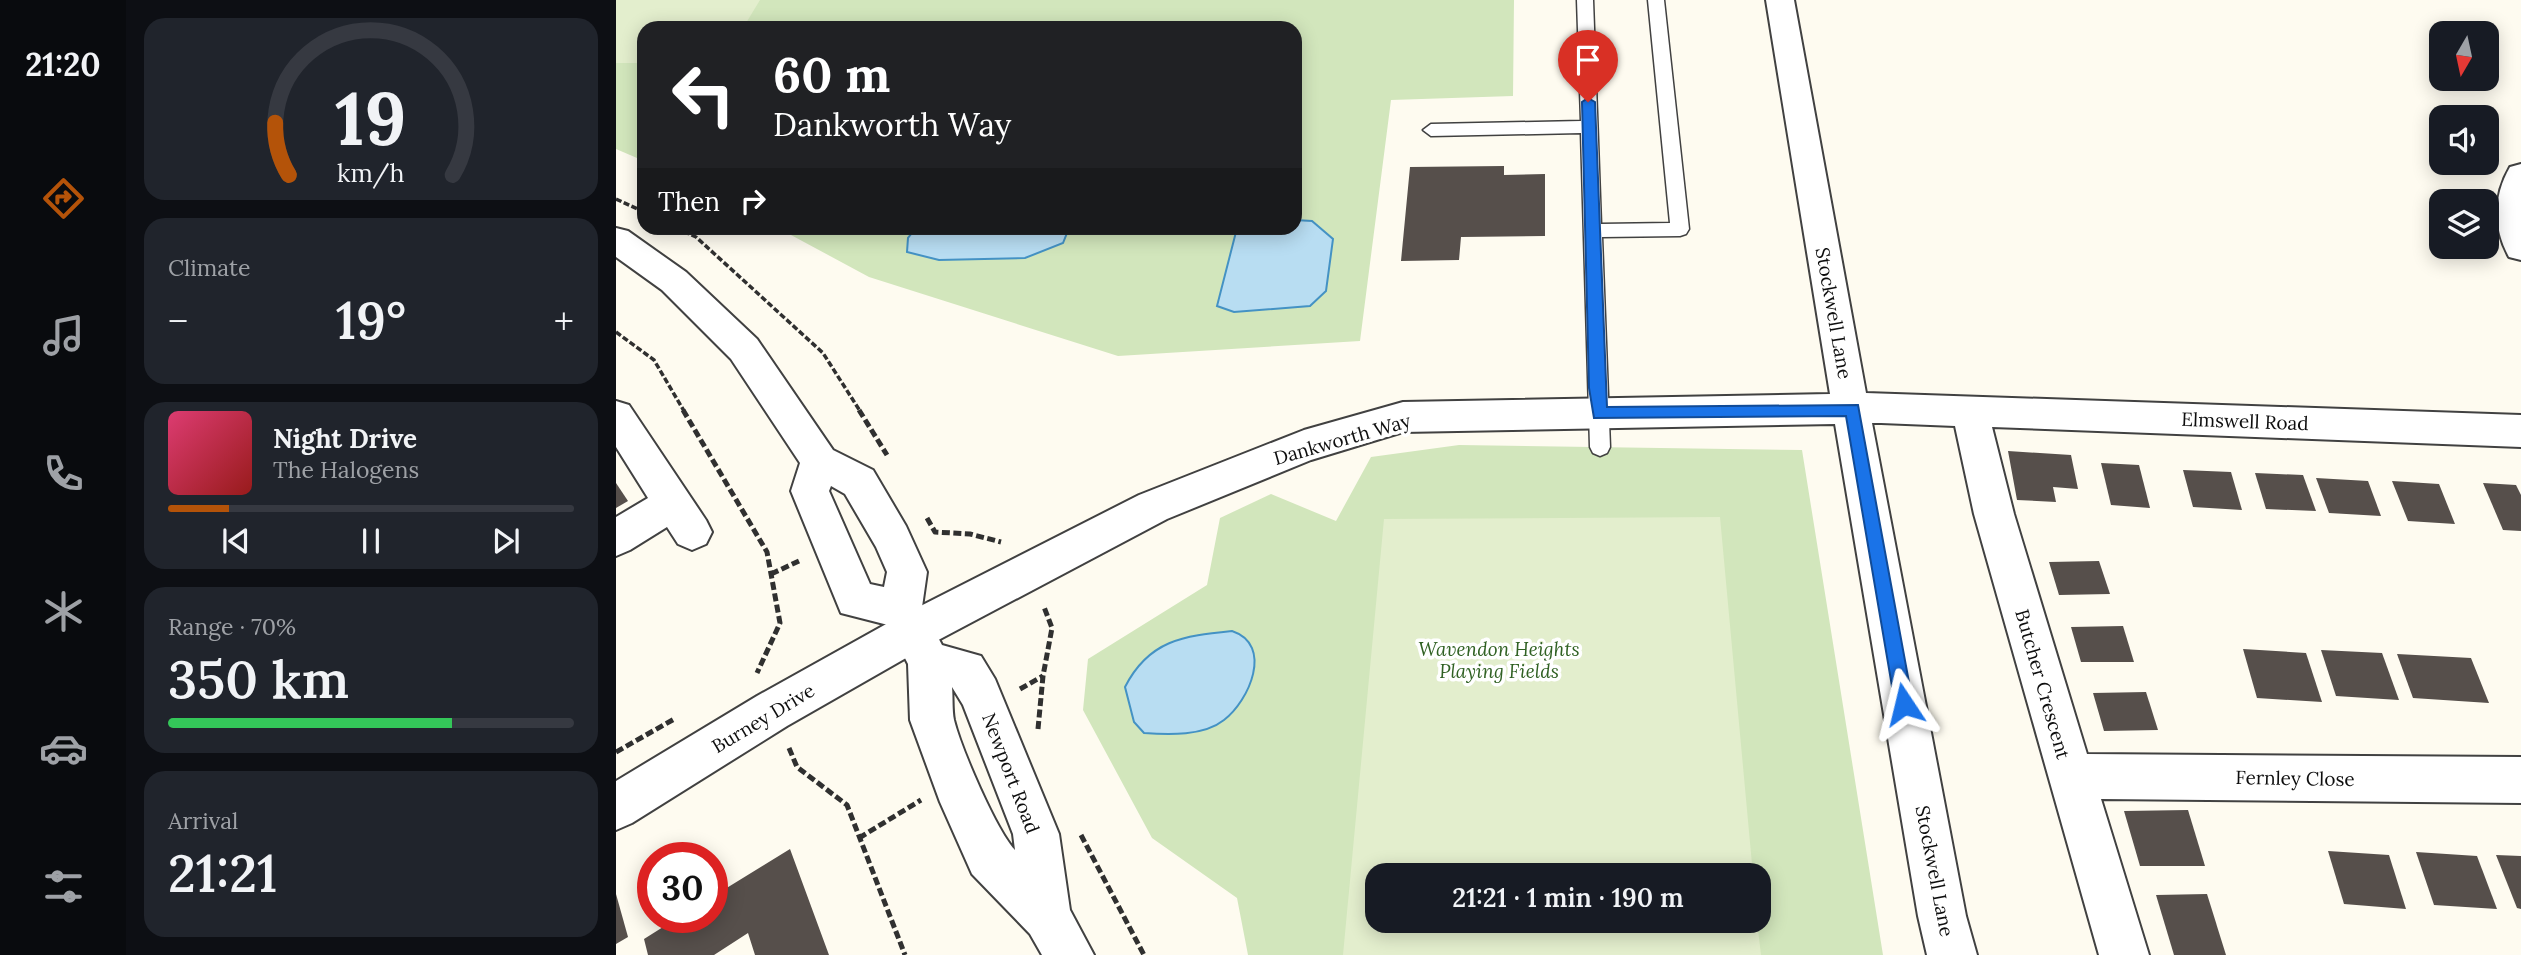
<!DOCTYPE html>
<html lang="en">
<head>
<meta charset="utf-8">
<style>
  :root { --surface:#171b24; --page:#20242c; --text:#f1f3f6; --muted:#9ea1a6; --line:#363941; --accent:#b45309 }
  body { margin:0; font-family:Lora,serif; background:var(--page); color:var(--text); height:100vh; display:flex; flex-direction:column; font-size:26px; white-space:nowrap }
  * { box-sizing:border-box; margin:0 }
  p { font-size:23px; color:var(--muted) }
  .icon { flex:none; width:38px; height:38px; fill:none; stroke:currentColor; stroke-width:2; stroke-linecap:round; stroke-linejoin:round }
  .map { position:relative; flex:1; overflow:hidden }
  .sheet { display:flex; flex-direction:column; gap:18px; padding:18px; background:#0d0f14; width:490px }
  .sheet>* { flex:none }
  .hud { position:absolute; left:21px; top:21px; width:665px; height:214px; border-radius:21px; box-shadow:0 4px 18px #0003; background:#202124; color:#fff; overflow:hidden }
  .needle { width:46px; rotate:189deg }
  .tools { position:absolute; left:1813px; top:21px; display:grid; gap:14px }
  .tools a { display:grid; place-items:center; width:70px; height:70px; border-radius:14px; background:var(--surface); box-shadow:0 4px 18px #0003; font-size:35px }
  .speed { position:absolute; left:21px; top:842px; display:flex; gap:14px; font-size:35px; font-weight:700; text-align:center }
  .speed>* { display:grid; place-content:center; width:91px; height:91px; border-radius:50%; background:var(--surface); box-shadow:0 4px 18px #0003; line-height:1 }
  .speed .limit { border:10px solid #d22; background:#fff; color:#111 }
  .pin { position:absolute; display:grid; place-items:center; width:60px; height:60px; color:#fff; margin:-72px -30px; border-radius:50% 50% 50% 0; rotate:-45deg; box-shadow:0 0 7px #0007 }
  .pin .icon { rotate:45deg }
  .me { position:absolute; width:77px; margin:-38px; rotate:350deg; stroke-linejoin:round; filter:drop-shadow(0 0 5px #0008) }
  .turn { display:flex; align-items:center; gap:24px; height:147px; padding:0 21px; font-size:32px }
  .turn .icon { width:91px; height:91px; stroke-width:2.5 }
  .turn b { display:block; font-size:49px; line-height:60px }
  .then { display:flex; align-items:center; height:66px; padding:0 21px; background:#0003; gap:14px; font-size:26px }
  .big { font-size:52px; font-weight:600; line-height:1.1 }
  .sheet .tile { flex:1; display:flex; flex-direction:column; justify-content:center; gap:10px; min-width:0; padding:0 24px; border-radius:21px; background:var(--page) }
  .sheet .dial { align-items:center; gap:0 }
  .dial svg { height:182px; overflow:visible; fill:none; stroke:var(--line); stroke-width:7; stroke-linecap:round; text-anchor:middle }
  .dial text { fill:var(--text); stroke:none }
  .song { display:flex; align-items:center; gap:21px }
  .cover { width:84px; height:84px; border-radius:10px; background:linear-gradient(135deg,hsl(340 70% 55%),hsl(0 70% 35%)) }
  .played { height:7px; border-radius:4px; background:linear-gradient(90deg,var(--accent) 15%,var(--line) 15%) }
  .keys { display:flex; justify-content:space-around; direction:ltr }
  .heat { display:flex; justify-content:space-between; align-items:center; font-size:38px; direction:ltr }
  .charge { height:10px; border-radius:5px; background:linear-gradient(90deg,#34c759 70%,var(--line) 0) }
  .trip { position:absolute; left:749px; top:863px; width:406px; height:70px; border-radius:21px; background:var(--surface); box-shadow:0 4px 18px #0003; font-weight:600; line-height:70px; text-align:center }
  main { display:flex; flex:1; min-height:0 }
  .tabs { display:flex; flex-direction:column; width:126px; justify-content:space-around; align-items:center; background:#090b0e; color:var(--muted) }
  .tabs .icon { width:49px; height:49px }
  .tabs .active { color:var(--accent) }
  .tabs b { font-size:32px; color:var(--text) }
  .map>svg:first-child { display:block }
</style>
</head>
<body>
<main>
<nav class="tabs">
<b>21:20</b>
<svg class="icon active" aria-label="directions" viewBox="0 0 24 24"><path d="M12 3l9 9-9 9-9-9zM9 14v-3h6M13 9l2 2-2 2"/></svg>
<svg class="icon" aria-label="music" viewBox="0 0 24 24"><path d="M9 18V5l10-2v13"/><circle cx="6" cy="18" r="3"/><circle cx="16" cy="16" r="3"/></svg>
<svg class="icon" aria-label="phone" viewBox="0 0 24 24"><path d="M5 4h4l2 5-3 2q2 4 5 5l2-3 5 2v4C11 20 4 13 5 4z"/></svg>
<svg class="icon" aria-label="climate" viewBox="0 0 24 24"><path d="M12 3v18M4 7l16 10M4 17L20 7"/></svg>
<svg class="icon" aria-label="car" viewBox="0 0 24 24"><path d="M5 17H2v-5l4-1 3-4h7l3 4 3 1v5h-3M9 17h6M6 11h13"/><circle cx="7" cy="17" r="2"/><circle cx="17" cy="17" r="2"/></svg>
<svg class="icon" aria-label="filters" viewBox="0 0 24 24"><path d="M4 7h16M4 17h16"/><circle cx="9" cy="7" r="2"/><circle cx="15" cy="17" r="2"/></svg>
</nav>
<section class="sheet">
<div class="tile dial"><svg viewBox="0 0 100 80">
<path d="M14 69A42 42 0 1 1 86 69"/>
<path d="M14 69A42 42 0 0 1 8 46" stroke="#b45309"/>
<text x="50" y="56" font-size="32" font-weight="700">19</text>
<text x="50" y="72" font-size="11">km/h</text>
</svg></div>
<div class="tile"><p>Climate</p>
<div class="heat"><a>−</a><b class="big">19°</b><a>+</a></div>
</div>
<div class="tile">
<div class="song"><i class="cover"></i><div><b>Night Drive</b><p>The Halogens</p></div></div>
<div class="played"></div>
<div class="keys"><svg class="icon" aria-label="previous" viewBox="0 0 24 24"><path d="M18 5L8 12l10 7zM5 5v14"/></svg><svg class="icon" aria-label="pause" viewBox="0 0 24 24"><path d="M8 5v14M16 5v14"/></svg><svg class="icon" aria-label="next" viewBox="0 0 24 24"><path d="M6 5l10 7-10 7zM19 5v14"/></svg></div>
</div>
<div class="tile"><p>Range · 70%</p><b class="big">350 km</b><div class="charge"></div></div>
<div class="tile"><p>Arrival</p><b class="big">21:21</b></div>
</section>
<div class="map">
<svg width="1905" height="955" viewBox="0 0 1905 955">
  <rect width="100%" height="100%" fill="#fefbf0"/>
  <g fill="#d2e6bc" fill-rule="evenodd">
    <polygon points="0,0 898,0 897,96 775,100 744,341 502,356 253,277 162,228 679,228 679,28 28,28 28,161 0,149"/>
    <path d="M843,445L1186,450L1267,955H632L621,898L536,838L467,710L472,659L591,585L604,518L655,494L720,521L755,457ZM761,875H1143V920H761Z"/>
  </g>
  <g fill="#e3eecd">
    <polygon points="0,0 144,0 127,28 28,28 28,63 0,63"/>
    <polygon points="1104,517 1137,875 761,875 761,920 1141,921 1145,955 727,955 768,519"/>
  </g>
  <g fill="#b8ddf2" stroke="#4492c4" stroke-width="2">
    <polygon points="679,220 696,221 717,239 710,291 694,306 618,312 601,306 621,228 679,228"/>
    <polygon points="300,228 453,228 447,243 409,258 323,260 291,252 292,238"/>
    <path d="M616,631C658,645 633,701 608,720C588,736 553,735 528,733L518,722L509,687C533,640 567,636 616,631Z"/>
  </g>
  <g fill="#564f4b">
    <polygon points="888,166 888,175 929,174 929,236 845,237 843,260 785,261 794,167"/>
    <polygon points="1392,451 1455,455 1462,489 1437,487 1440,502 1401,500"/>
    <polygon points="1485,463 1523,465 1534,508 1495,505"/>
    <polygon points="1567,470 1615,472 1626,510 1577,507"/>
    <polygon points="1639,473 1687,475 1700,511 1650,509"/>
    <polygon points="1700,478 1752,481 1765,516 1713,513"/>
    <polygon points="1776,481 1823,484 1839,524 1792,521"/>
    <polygon points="0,483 12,501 0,508"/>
    <polygon points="1867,483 1900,485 1905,495 1905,531 1887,530"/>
    <polygon points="1483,561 1494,594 1443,595 1433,562"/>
    <polygon points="1507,626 1518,662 1465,662 1455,627"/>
    <polygon points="1627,649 1690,653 1706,702 1641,698"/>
    <polygon points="1705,650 1766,653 1783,700 1720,696"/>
    <polygon points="1781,654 1855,658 1873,703 1797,698"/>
    <polygon points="1530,692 1542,730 1488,731 1477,693"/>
    <polygon points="1572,810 1589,866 1524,866 1508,811"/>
    <polygon points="174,849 213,955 139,955 132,933 98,955 32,955 28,939 63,917 96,917 96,897"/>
    <polygon points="1712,851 1773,855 1790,909 1728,904"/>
    <polygon points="1800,852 1861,856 1881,909 1818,905"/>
    <polygon points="1880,855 1905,856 1905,909 1901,908"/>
    <polygon points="0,894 12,937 0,944"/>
    <polygon points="1591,894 1610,955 1558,955 1540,895"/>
  </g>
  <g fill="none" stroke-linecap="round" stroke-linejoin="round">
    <g stroke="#414141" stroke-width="3">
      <polygon id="service" points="961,0 977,0 985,224 1054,223 1032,0 1048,0 1073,229 1070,234 1064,236 986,237 994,447 991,453 984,456 977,453 974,447 965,133 815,136 807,130 815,124 965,121"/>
    </g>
    <g stroke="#414141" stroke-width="4">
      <g id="minor">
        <polygon points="1150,0 1178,0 1250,393 1905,415 1905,447 1376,427 1398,514 1471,754 1905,757 1905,803 1485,799 1533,955 1483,955 1358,514 1339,426 1265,423 1256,423 1350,916 1361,955 1311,955 1302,916 1219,424 787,432 695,460 551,519 311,646 171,726 16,823 0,830 0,781 141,696 281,618 523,495 688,430 787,402 1214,394"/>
        <path d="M1905,164V260L1893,257C1877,228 1877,196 1894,167Z"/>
        <polygon points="0,401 13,405 90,520 96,532 90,544 76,550 62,544 51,527 14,550 0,556 0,517 32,498 0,447"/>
      </g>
    </g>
    <g stroke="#414141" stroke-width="4">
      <path id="tertiary" d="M0,228L12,231L70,272L141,339L217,450L257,470L290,526L311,572L306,607L326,645L365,656L379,679L443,834L454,910L478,955H426L414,934L356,874L324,802L294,720L292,664L272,625L225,613L175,491L184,463L115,359L46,290L0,257ZM215,486L229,494L260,547L271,572L268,587L254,584L213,491ZM336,687L347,705L397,834L399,850C380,830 345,748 338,720C336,710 337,698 336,687Z"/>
    </g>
    <g stroke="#303030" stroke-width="3.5" stroke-dasharray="6 2.5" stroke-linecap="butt">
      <polyline points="0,199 28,212"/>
      <polyline points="60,228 80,237 207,353 244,411"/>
      <polyline points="0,332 38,360 68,411"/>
    </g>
    <g stroke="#303030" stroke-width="5" stroke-dasharray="8 3.5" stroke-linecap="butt">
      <polyline points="67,410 151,552 164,623 141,673"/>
      <polyline points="243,410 271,455"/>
      <polyline points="311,518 319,532 354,534 385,542"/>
      <polyline points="155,574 183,561"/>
      <polyline points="404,689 427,676"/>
      <polyline points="422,729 427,676 436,628 428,607"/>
      <polyline points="173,748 181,767 231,805 289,955"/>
      <polyline points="0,752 60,718"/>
      <polyline points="465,835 528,955"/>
      <polyline points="243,838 305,800"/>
    </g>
    <use href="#service" fill="#fff" fill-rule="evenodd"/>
    <use href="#minor" fill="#fff" fill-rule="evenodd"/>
    <use href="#tertiary" fill="#fff" fill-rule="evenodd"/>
  </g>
  <polygon fill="#1a73e8" stroke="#114b97" stroke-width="2" points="972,98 979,102 991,407 1242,405 1297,704 1294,710 1288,713 1282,710 1279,704 1230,416 978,418 973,388 966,102"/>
  <g text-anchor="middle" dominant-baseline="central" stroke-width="7" stroke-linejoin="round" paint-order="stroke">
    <g font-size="19" fill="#0e0e0e" stroke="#fff">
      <text transform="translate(1218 313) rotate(80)">Stockwell Lane</text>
      <text transform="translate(1629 421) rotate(2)">Elmswell Road</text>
      <text transform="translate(726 439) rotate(-16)">Dankworth Way</text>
      <text transform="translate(1427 684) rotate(74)">Butcher Crescent</text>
      <text transform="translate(147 718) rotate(-31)">Burney Drive</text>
      <text transform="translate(395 773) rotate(69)">Newport Road</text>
      <text transform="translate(1679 778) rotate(1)">Fernley Close</text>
      <text transform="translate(1319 871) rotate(79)">Stockwell Lane</text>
    </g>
    <g font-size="19" font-style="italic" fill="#306123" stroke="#fff">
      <text x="883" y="649">Wavendon Heights<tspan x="883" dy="22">Playing Fields</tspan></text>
    </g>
  </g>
</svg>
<div class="tools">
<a><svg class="needle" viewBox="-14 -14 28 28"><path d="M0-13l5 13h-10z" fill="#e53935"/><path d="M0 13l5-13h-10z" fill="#9ea1a6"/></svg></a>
<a><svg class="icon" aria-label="sound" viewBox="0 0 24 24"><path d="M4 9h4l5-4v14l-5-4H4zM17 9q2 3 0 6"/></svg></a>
<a><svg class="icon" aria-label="layers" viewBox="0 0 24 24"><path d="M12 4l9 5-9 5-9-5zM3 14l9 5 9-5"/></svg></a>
</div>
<div class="speed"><div class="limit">30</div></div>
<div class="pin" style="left:972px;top:102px;background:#d93025"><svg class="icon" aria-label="arrive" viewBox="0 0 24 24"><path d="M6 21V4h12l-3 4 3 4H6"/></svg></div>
<svg class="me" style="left:1288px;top:704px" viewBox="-20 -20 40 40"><path d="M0-17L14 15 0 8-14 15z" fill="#1a73e8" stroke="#fff" stroke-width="4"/></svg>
<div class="trip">21:21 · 1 min · 190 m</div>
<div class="hud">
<div class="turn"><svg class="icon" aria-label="left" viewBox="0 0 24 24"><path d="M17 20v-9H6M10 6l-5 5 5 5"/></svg><div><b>60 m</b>Dankworth Way</div></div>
<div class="then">Then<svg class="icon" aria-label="right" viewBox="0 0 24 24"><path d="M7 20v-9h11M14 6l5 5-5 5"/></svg></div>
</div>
</div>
</main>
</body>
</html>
